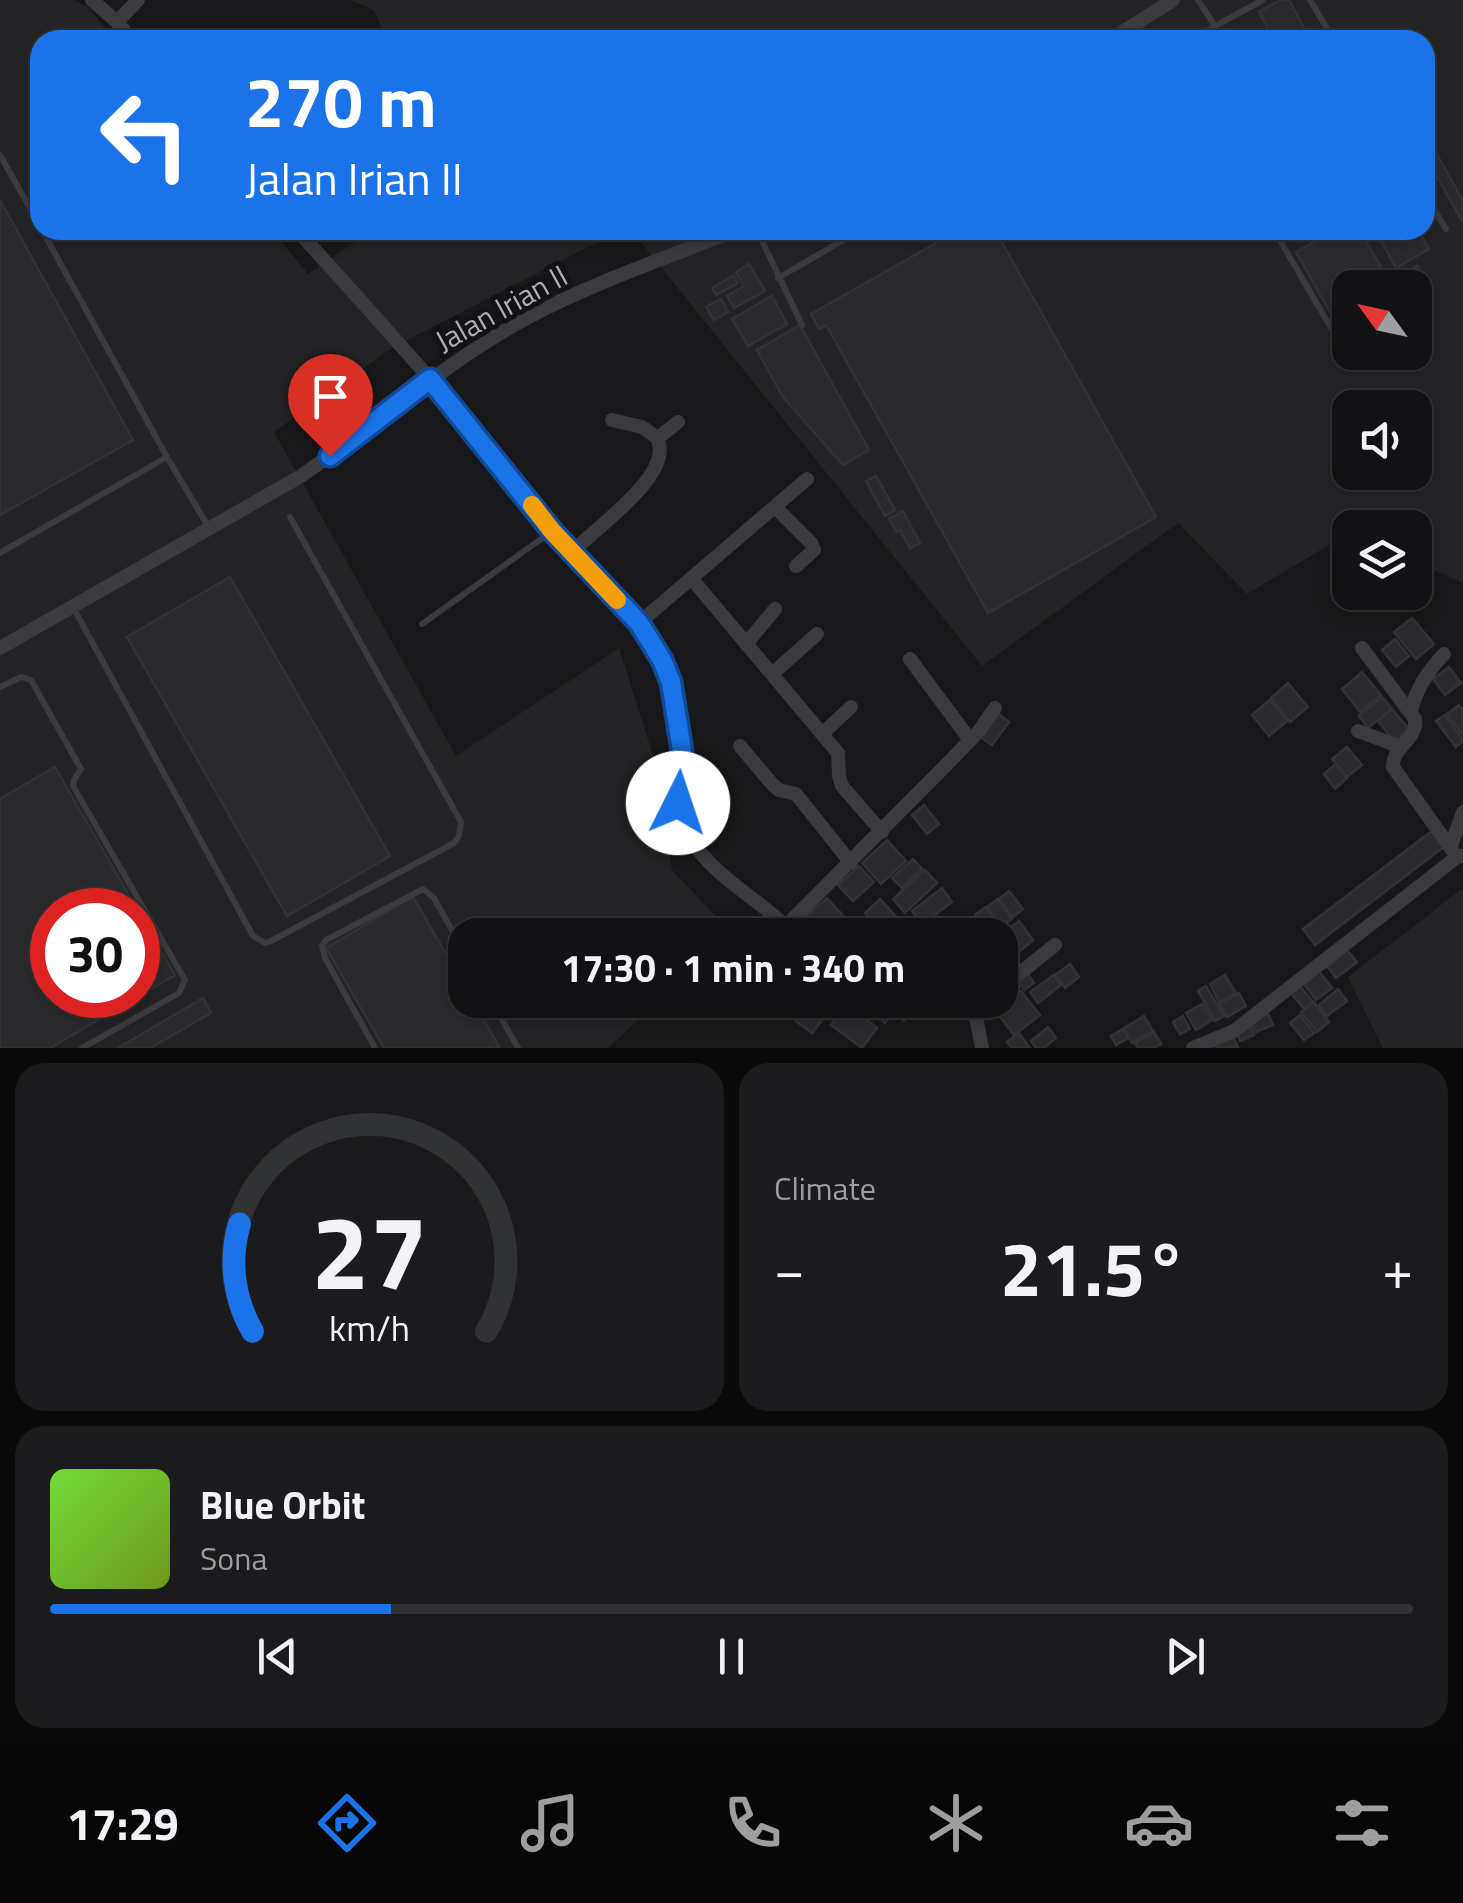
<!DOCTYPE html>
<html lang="en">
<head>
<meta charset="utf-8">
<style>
  :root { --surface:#121214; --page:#1b1b1d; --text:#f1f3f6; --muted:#9c9ea0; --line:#313234; --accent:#1a73e8 }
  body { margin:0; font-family:"Titillium Web",sans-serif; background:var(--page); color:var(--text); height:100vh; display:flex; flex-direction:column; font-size:38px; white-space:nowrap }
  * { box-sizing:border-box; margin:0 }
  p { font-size:32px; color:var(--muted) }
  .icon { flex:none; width:55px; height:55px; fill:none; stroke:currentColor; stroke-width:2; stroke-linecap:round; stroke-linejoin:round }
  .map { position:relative; height:1048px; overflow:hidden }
  .drawer { display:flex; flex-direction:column; gap:15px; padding:15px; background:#0a0a0b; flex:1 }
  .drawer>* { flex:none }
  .banner { position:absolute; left:30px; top:30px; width:1405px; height:210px; border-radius:30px; box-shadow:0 5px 15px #0003,0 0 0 2px var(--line); background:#1a73e8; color:#fff; overflow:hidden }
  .needle { width:65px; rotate:303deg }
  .tools { position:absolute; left:1332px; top:270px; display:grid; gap:20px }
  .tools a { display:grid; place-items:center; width:100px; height:100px; border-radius:20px; background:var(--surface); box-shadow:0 5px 15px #0003,0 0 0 2px var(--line); font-size:50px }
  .speed { position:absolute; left:30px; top:888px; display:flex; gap:20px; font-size:50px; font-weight:700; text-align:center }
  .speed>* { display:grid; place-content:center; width:130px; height:130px; border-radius:50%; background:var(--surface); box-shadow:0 5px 15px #0003,0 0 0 2px var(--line); line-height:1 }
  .speed .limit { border:15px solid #d22; background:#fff; color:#111 }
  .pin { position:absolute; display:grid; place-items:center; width:85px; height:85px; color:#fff; margin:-102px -42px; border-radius:50% 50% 50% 0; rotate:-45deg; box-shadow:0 0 10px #0007 }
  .pin .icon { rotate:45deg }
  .me { position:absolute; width:110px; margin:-55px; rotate:4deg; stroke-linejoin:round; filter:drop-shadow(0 0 8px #0008) }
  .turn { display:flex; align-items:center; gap:35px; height:210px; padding:0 50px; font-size:45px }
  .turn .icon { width:130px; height:130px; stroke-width:2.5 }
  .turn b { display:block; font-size:70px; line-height:85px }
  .big { font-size:75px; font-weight:700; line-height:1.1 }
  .drawer .tile { flex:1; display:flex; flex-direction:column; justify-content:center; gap:15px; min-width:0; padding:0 35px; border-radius:30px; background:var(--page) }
  .drawer .dial { align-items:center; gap:0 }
  .dial svg { height:260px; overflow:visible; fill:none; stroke:var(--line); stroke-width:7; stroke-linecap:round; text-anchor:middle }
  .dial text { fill:var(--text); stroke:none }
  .song { display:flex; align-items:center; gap:30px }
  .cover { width:120px; height:120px; border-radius:15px; background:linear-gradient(135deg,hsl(100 70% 55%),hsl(80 70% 35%)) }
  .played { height:10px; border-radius:5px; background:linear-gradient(90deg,var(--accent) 25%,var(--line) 25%) }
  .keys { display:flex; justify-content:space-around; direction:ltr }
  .heat { display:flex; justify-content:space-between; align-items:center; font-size:55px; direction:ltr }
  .drawer .tiles { flex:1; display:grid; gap:15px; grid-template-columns:1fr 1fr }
  .tile:last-child { grid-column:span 2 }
  .trip { position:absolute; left:448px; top:918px; width:570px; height:100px; border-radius:30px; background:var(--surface); box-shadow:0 5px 15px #0003,0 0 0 2px var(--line); font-weight:700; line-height:100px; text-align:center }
  .tabs { display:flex; height:160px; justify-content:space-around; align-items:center; background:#070708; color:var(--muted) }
  .tabs .icon { width:70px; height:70px }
  .tabs .selected { color:var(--accent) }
  .tabs b { font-size:45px; color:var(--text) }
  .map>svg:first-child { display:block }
</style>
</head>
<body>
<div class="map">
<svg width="1463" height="1048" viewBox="0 0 1463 1048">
  <rect width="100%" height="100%" fill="#18181a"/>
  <g fill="#242427" fill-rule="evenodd">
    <path d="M0,0H73L87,6L115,40H40V230H272L308,274L373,230H621L392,348L274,432L456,756L619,648L658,771L672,870L733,934L465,935V1000H660L608,1048H0ZM52,910H138V995H52Z"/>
    <path d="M351,0H1463V585L1461,582L1415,562V528H1350V537L1346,535L1247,594L1178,523L982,666L631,230H1425V40H387L374,10ZM1350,288H1415V352H1350ZM1350,408H1415V472H1350Z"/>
    <polygon points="1463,888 1463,1048 1383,1048 1348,977"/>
  </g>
  <g fill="#2b2b2e" stroke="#333236" stroke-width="2.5" fill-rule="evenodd">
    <polygon points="1280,0 1289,0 1310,39 1274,40 1259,12"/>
    <polygon points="1425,133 1463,201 1463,223 1425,155"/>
    <polygon points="0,200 133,440 0,515"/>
    <polygon points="959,230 995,230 1156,517 988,613 826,325 819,329 811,314"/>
    <polygon points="1336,230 1360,230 1391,285 1386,288 1350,288 1350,308 1333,317 1296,252"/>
    <polygon points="1375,230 1418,230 1429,249 1396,268"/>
    <polygon points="749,264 765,291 734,308 727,296 744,286 736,272"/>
    <polygon points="1417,266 1423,277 1411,285 1404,273"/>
    <polygon points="734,275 738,283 716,295 712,288"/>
    <polygon points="772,296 787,324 748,346 732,319"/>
    <polygon points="721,299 728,312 714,320 706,307"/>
    <polygon points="800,325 869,450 843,465 783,397 757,350"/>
    <polygon points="876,476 895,510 885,516 866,481"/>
    <polygon points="903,511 920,543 910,548 900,530 897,532 889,519"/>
    <polygon points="230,577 390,856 287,916 127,637"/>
    <polygon points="1412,618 1434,644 1416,659 1394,632"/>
    <polygon points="1395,639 1409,656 1396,667 1382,650"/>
    <polygon points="1449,667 1461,683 1445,695 1433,679"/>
    <polygon points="1362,672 1381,695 1360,712 1342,689"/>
    <polygon points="1288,683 1308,707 1290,722 1271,698"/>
    <polygon points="1382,697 1392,709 1368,728 1359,716"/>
    <polygon points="1270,700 1287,721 1269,736 1252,715"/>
    <polygon points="1459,705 1463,710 1463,735 1447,714"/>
    <polygon points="1392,709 1409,729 1394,741 1378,721"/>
    <polygon points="996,712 1009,722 992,745 979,736"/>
    <polygon points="1445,715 1463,740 1456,747 1436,721"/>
    <polygon points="1347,747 1362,765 1347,777 1332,759"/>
    <polygon points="1336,764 1347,778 1335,789 1324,774"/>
    <path d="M55,767L175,975L50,1048H0V799ZM52,910H138V995H52Z"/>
    <polygon points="924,805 939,824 927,834 912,815"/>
    <polygon points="1433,830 1445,846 1315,945 1303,929"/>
    <polygon points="887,840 906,861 881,884 862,863"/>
    <polygon points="913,859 922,869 902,888 892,878"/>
    <polygon points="859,866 874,882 853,901 838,885"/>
    <polygon points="925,870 937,883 905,913 893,899"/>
    <polygon points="942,888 952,902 922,925 912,911"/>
    <polygon points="1009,891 1023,909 1013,917 999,899"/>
    <polygon points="413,897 465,987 465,1000 472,1000 500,1048 384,1048 326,948"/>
    <polygon points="827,898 859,933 857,935 812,935 800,922"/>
    <polygon points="880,899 898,919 883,933 865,913"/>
    <polygon points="998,899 1012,919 1002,926 987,907"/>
    <polygon points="986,907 1000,927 991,934 976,914"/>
    <polygon points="975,916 989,935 973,935 964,924"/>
    <polygon points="1019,921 1033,940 1020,951 1005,931"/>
    <polygon points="964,924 972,935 955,935 953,932"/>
    <polygon points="1000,930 1016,951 1001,962 1000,935 994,935"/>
    <polygon points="1347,950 1357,962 1336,978 1327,966"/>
    <polygon points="1070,964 1079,977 1065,988 1055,975"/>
    <polygon points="1319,971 1332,988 1316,1000 1304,984"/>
    <polygon points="1027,973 1034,983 1024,990 1017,980"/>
    <polygon points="1054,975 1061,985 1038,1003 1030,992"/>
    <polygon points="1225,975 1236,993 1219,1002 1210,984"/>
    <polygon points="1206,986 1224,1016 1215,1021 1198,991"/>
    <polygon points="1300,986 1313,1002 1304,1009 1291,993"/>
    <polygon points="1338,989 1347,1001 1327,1016 1319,1005"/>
    <polygon points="1021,991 1040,1015 1014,1035 995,1010"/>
    <polygon points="1239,993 1246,1006 1227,1017 1219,1004"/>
    <polygon points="203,998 211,1013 150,1048 118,1048"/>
    <polygon points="808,1000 838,1000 812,1033 793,1019"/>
    <polygon points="851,1000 880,1000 869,1014"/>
    <polygon points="885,1000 897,1000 900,1002 885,1023 874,1014"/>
    <polygon points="907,1000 916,1005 904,1021 896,1015"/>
    <polygon points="976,1000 991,1000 993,1003 984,1010"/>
    <polygon points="1314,1002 1329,1022 1317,1032 1301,1012"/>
    <polygon points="847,1004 877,1028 862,1048 831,1025"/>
    <polygon points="1202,1004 1212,1020 1196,1030 1186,1013"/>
    <polygon points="1268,1014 1273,1025 1256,1032 1251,1021"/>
    <polygon points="1300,1015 1314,1033 1304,1040 1290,1023"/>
    <polygon points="1144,1016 1153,1031 1132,1043 1124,1028"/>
    <polygon points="1183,1016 1190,1029 1180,1034 1173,1022"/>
    <polygon points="1048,1027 1056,1038 1044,1048 1036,1048 1031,1041"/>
    <polygon points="1251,1027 1254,1035 1240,1041 1237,1032"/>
    <polygon points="1123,1029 1128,1038 1116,1045 1111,1036"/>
    <polygon points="1154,1032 1161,1044 1153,1048 1138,1048 1135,1043"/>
    <polygon points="1019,1033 1030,1048 1012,1048 1007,1042"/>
    <polygon points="1232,1035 1238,1047 1216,1048 1214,1044"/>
  </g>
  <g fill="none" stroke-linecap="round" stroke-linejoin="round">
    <g stroke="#3a3a3f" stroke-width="6">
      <polyline points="1198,0 1215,26 1263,0"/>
      <polyline points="1310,0 1334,40"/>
      <polyline points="1191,40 1215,26"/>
      <polyline points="0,155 40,226"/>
      <polyline points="1425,194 1446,229"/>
      <polyline points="42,230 167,457 209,528"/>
      <polyline points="757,230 802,325"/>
      <polyline points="1274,230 1349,359"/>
      <polyline points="778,278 861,230"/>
      <polyline points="0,553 167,457"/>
      <polyline points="74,609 253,936 265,943 271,941 454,843 459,836 461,822 290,517"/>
      <polyline points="422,624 551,532"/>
      <polyline points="0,687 21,677 31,680 81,769 74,780 73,786 185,980 179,993 82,1048"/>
      <polyline points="491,1000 518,1048"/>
      <polyline points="375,1048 325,958 322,946 326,940 423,889 434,898 465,954"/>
    </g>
    <g stroke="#3a3a3f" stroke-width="14">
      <polyline points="92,0 117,22 132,40"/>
      <polyline points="117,22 138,0"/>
      <polyline points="1110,40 1173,0"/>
      <path d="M297,230C341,279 386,328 429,378C472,428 510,482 553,532C590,574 635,610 661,659C675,685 680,719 682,748C684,779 672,808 689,837C715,879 762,900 795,935"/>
      <polyline points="612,420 642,427 658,438"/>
      <polyline points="775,507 811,543 814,550 796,566"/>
      <path d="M572,552C595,530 647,491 657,463C661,454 660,447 658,438L678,422"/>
      <polyline points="692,579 838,753 839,776 842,786 882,832"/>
      <polyline points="639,623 807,479"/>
      <polyline points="746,644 775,609"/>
      <path d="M0,648L301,476C376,425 443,364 523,320C589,284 666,258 736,230"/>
      <path d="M1362,648L1415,719C1418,740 1392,746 1393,767L1457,857"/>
      <polyline points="910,659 970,740"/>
      <polyline points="772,674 817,634"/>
      <path d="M1411,712C1415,690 1429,670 1444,654"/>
      <polyline points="1358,731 1401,747"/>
      <polyline points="822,734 851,707"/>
      <polyline points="740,746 773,785 779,790 796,794 851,863"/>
      <polyline points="1451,846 1463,812"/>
      <polyline points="786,926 952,759 979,731 995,708"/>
      <polyline points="1005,985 1055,945"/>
      <polyline points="967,1000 977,1022 982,1048"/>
      <polyline points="1193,1048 1234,1031 1457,857 1463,856"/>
    </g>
  </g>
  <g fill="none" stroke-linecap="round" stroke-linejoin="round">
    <g stroke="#114b97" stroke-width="25">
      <polyline id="route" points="330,456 430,379 552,531 639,623 662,660 671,682 682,751 678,803"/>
    </g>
    <use href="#route" stroke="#1a73e8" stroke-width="18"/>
    <polyline stroke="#f59e0b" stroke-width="18" points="532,505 552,531 617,600"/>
  </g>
  <g text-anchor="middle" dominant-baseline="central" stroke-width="10" stroke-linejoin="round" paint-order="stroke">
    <g font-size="30" fill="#acafb9" stroke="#131315">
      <text transform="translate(501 308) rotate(-29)">Jalan Irian II</text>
    </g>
  </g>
</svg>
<div class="tools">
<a><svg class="needle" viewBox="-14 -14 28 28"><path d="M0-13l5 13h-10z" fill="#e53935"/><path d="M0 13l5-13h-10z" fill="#9c9ea0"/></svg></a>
<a><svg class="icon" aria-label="sound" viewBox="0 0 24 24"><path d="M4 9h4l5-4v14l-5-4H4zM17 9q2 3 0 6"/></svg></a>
<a><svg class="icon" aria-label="layers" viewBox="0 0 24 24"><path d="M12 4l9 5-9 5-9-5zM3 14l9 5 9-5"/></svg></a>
</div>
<div class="speed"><div class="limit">30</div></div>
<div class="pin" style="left:330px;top:456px;background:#d93025"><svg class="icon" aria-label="arrive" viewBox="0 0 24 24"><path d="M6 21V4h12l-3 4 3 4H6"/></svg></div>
<svg class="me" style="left:678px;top:803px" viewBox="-20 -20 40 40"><circle r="19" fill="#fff"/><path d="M0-13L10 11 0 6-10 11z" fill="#1a73e8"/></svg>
<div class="trip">17:30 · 1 min · 340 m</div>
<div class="banner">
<div class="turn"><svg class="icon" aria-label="left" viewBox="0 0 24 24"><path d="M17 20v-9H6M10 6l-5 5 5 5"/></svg><div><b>270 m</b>Jalan Irian II</div></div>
</div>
</div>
<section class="drawer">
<div class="tiles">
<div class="tile dial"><svg viewBox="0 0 100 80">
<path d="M14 69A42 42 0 1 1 86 69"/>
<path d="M14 69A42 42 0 0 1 10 36" stroke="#1a73e8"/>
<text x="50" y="56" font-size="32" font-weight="700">27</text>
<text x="50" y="72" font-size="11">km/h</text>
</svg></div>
<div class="tile"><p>Climate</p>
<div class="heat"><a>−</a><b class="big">21.5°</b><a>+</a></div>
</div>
<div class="tile">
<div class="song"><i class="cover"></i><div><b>Blue Orbit</b><p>Sona</p></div></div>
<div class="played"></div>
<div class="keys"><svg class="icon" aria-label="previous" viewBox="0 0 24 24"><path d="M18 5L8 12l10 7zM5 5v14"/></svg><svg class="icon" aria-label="pause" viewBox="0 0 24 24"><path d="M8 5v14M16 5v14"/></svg><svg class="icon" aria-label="next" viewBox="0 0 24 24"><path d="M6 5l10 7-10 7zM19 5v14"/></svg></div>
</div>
</div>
</section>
<nav class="tabs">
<b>17:29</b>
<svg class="icon selected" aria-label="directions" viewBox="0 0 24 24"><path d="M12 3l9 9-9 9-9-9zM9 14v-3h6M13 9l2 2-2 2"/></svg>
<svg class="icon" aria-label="music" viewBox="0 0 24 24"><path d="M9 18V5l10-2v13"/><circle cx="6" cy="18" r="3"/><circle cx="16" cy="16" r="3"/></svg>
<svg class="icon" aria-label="phone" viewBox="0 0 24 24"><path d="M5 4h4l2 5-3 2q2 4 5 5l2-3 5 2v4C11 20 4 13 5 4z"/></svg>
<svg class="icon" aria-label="climate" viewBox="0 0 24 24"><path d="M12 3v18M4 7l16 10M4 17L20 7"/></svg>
<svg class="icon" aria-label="car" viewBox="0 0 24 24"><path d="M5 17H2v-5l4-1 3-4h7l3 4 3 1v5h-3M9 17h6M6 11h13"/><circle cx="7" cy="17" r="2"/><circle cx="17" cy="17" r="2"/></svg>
<svg class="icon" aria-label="filters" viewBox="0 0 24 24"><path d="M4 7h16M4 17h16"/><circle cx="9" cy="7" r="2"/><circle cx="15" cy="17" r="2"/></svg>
</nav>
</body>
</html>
